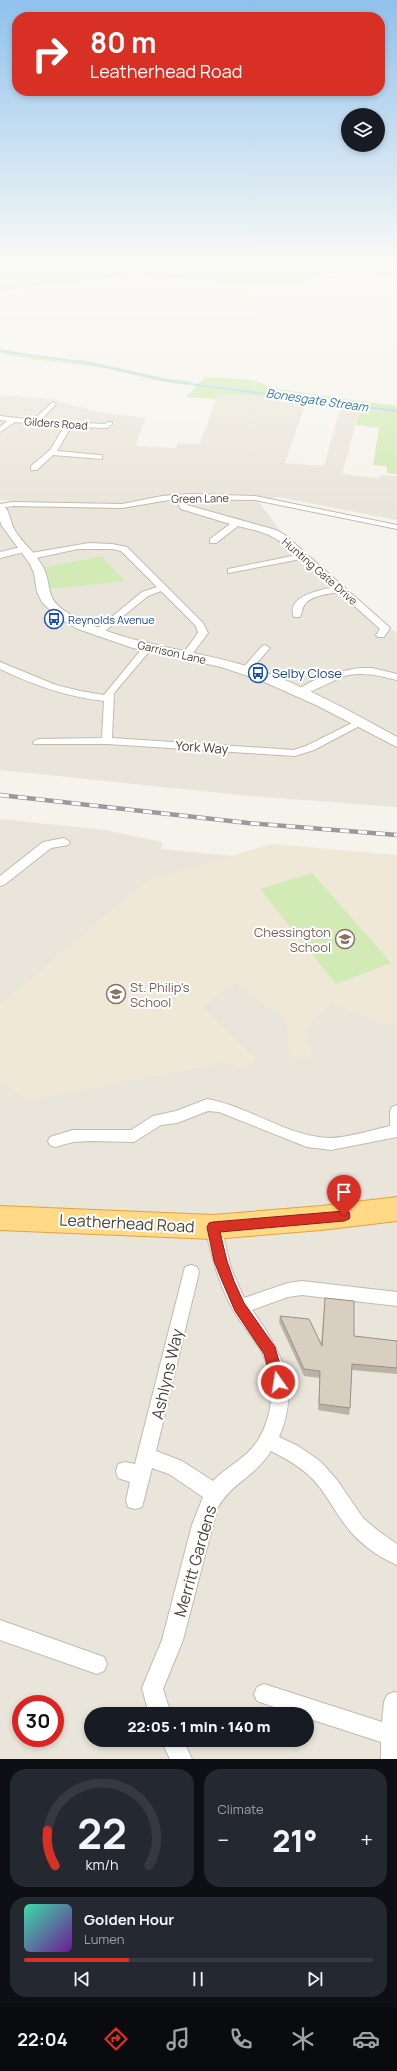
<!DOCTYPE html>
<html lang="en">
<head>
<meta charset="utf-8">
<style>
  :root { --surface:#171b24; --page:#242831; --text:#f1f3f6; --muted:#9ea1a6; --line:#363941; --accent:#d93025 }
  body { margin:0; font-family:Manrope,sans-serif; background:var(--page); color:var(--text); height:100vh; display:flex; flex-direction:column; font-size:15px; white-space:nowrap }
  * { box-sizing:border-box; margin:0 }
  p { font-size:13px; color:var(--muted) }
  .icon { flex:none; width:22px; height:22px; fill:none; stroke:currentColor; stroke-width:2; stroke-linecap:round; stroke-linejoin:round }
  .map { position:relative; height:1759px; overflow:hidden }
  .drawer { display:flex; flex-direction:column; gap:10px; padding:10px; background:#0d0f14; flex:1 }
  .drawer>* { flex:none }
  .guide { position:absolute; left:12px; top:12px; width:373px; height:84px; border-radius:16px; box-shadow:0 2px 6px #0003; background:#d93025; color:#fff; overflow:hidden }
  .fabs { position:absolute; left:341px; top:108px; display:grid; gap:8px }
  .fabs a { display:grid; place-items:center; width:44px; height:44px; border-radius:50%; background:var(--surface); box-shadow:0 2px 6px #0003; font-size:20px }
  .speed { position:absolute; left:12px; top:1695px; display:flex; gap:8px; font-size:20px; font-weight:700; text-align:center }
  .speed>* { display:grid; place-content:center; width:52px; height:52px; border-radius:50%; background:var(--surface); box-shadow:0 2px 6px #0003; line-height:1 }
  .speed .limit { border:6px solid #d22; background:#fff; color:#111 }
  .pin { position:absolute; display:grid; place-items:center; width:34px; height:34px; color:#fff; margin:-41px -17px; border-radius:50% 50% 50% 0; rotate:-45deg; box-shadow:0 0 4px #0007 }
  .pin .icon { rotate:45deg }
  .me { position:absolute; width:44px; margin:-22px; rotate:347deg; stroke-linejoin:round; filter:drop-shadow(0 0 3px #0008) }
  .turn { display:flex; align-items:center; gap:14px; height:84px; padding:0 12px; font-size:18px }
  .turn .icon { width:52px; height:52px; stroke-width:2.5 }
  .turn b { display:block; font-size:28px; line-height:34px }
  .big { font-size:30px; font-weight:800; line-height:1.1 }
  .drawer .card { flex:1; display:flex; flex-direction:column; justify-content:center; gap:6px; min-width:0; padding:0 14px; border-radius:16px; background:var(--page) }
  .drawer .dial { align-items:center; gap:0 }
  .dial svg { height:104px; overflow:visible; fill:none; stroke:var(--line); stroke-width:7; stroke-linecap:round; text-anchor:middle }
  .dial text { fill:var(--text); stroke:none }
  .song { display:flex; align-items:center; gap:12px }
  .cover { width:48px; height:48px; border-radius:6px; background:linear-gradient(135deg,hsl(160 70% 55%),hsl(280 70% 35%)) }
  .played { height:4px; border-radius:2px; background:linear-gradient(90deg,var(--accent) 30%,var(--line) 30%) }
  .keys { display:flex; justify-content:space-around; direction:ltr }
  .heat { display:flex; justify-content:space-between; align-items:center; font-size:22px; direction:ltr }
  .drawer .tiles { flex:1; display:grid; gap:10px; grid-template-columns:1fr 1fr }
  .card:last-child { grid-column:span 2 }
  .trip { position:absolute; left:84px; top:1707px; width:230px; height:40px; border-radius:20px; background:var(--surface); box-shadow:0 2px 6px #0003; font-weight:800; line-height:40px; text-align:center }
  .tab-bar { display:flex; height:64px; justify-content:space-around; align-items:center; background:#090b0e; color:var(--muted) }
  .tab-bar .icon { width:28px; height:28px }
  .tab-bar .on { color:var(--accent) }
  .tab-bar b { font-size:18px; color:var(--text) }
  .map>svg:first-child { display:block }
</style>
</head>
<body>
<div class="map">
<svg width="397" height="1759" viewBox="0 0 397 1759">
  <rect width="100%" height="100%" fill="#f6f3ec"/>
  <g fill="#eae5da" fill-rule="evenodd">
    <polygon points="218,394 307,399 285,463 324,466 342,403 361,405 342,474 378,478 380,475 397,476 397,520 278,497 259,502 279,529 397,634 397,807 249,796 0,770 0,512 4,508 13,508 12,501 0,500 0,395 52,399 97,412 146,418 135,446 176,448 178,443 200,444"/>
    <path d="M0,819L105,830L162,842L161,849L233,856L397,859V1759H0ZM21,1704H55V1738H21ZM91,1714H307V1740H91Z"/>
  </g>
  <polygon fill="#efe8d6" points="272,844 397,855 397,1026 385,1024 332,1004 306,1028 312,1057 289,1058 287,1021 236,983 202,1007 256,1059 245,1070 227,1062 34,1099 31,1103 0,1082 0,1005 146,881"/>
  <g fill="#d2eab5">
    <path d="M0,262H397V278C375,275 325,264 309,282L250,283L132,276L0,290Z"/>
    <polygon points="0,348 38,357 89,361 168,379 191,381 186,385 154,380 105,368 15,357 0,353"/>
    <path d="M205,377C225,379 254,376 271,388L397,406V474L387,473V466L373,465L379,428L356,425L361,405L306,403L307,399L219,394L216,399L186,397Z"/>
    <polygon points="101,556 125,581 48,589 45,567"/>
    <polygon points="312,873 391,963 336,984 260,889"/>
  </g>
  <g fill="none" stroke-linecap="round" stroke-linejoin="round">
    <polyline stroke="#a9d4f2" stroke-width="1.5" points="0,351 89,363 169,381 250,392"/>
    <polyline stroke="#a9d4f2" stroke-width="2" points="242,391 397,411"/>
    <g stroke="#c2bbae" stroke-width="2">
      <g id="minor">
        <polygon points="53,402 56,404 40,421 105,424 108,422 112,422 112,424 107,428 71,427 57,451 99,455 102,455 102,459 53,455 37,470 31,470 31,466 50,450 64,427 15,422 0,432 0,427 7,421 0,420 0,416 33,420"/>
        <path d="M189,494L255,496L397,525V529L255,500L182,499L187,505L276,530L285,535L388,626L390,628L384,637H378L376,635L380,629L339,592C328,594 312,595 305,604C302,608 302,613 300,617H294C285,596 321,590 334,587L301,559L228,573V569L297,555C273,534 267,533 238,526L216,543H210V539L230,524L181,509L175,499L122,508L13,506L0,508V504L13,502L122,504L162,496Z"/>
        <polygon points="89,543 112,544 127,547 203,623 208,633 190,657 184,657 182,655 198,633 196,626 161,591 148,596 100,635 97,636 92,633 142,592 157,587 121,551 112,549 78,549 31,559 27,556 31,553"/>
        <polygon points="25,546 28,547 28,551 0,558 0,552"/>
        <path d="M148,644L153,647L114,693L112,738L294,750L306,746L356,721H364L365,723L314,750L295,756L107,744H34L33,742L38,739L102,738L104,701C67,697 33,685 0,669V662L56,685L80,691L104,695L145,645Z"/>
        <polygon points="265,645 270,648 268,650 249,672 243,672 243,668 262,646"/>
        <path d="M360,668H372L397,674V680C380,676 366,672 348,675C336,678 305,697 297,695L296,693C308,678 341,671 360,668Z"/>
        <polygon points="64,838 70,842 68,845 51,848 4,885 0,886 0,876 43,842"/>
        <path d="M207,1099C249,1106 287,1137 330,1138C346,1138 373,1130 390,1126V1111L392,1107L397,1105V1137L331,1150L307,1147L219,1112L208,1111L177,1123L161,1125L134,1142L90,1141L73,1142L55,1147L50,1145L48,1141L50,1137L73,1130H131L153,1116L176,1111Z"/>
        <path d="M213,1220L219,1222L221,1227L231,1268L244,1298L288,1283L302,1281L397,1292V1306L302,1295L288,1297L252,1310C281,1351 301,1386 279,1437L298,1446L320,1461L337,1480L363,1518L377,1530L397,1544V1565C374,1555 354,1539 341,1519C333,1508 327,1496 318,1485C306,1470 289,1460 271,1451C256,1476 230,1484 217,1509L183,1640L163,1689L171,1714H149L142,1688L162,1640L192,1525L203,1497L169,1474L152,1468L142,1507L135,1509L128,1507L126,1500L130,1482L118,1478L116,1471L118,1464L125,1462L135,1464L185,1267L191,1265L197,1267L199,1272L156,1451L182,1461L213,1481C226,1467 244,1460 256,1443C274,1417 277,1380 261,1351C251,1334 237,1320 229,1302C217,1278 211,1253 205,1227L207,1222Z"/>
        <polygon points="0,1620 104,1657 107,1664 104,1671 97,1674 0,1640"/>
        <polygon points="264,1684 382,1722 384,1702 387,1695 394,1692 397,1693 397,1759 381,1759 381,1742 307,1718 307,1714 294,1714 257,1701 254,1694 257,1687"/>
        <polygon points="161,1740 183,1740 192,1759 170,1759"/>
      </g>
    </g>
    <g stroke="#c2bbae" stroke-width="2">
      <path id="tertiary" d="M0,504C9,506 10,521 14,529C22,543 36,553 43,567C53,586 43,598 68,613C124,646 189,648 250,667C301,684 350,711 397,737V747L318,706L260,680L221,667L133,648L78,629L57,617L42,602L37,592L34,573L30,564L2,526L0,521Z"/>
    </g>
    <g stroke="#e0a43c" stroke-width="2">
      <polygon id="trunk" points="397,1197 397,1221 321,1230 213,1239 0,1230 0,1206 213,1215 321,1206"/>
    </g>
    <use href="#minor" fill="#fff" fill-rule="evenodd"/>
    <use href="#tertiary" fill="#fff" fill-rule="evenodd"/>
    <use href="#trunk" fill="#ffd985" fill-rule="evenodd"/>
    <g stroke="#9a9a9a" stroke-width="4.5">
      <polyline id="rail" points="0,795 248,823 397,835"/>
    </g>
    <use href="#rail" stroke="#fff" stroke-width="3" stroke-dasharray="9" stroke-linecap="butt"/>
  </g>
  <polygon fill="#bab2a6" points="325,1298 354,1336 397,1341 397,1374 352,1370 350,1408 349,1415 318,1410 320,1378 304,1376 279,1322 280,1316 321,1345"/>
  <polygon fill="#d8cfc1" stroke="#979187" points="325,1298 354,1301 354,1336 397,1341 397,1368 352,1364 350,1408 319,1404 320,1371 304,1369 280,1316 309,1319 322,1346"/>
  <linearGradient id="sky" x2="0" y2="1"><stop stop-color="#8fc1ec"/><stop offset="0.52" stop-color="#fbfaf6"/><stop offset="1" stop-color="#fbfaf6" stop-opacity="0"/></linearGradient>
  <rect width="397" height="508" fill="url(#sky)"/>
  <polygon fill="#d93025" stroke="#8d1f18" points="344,1211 349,1212 350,1216 349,1219 344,1221 220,1232 227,1261 234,1281 244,1303 275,1347 285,1382 283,1387 278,1388 274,1387 272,1382 264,1354 235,1311 222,1281 214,1261 207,1227 209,1223 213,1222"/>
  <defs>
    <g id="bus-ring" transform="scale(1)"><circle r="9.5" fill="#fff" stroke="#1a4fb4" stroke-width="1.5"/><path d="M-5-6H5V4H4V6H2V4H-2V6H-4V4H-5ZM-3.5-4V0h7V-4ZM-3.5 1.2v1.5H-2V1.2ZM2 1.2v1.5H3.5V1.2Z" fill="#1a4fb4"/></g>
    <g id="school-ring" transform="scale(1)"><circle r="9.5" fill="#fff" stroke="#8d6e63" stroke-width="1.5"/><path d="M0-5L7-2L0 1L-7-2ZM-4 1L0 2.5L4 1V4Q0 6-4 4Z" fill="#8d6e63"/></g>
  </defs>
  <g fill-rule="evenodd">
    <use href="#bus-ring" x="54" y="619"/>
    <use href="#bus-ring" x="258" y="673"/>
    <use href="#school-ring" x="345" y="939"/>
    <use href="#school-ring" x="116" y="994"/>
  </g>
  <g text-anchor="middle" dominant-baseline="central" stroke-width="4" stroke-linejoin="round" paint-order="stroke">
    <g font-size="11" fill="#4b4439" stroke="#fff">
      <text transform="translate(56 423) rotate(4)">Gilders Road</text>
      <text transform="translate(200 498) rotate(-1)">Green Lane</text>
      <text transform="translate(320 571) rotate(41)">Hunting Gate Drive</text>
      <text transform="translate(172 652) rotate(13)">Garrison Lane</text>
    </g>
    <g font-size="11" fill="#164399" stroke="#fff" text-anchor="start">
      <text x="68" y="619">Reynolds Avenue</text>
    </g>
    <g font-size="12" font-style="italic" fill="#2e7ab2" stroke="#fff">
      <text transform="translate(317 400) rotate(8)">Bonesgate Stream</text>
    </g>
    <g font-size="13" fill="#164399" stroke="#fff" text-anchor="start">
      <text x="272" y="673">Selby Close</text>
    </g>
    <g font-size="13" fill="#4b4439" stroke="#fff">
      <text transform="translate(202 747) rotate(4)">York Way</text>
    </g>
    <g font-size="13" fill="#785e54" stroke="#fff" text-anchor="end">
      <text x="331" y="932">Chessington<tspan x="331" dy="15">School</tspan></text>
      <text x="130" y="987" text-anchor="start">St. Philip's<tspan x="130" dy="15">School</tspan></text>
    </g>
    <g font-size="16" fill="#4b4439" stroke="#fff">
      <text transform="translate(127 1223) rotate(3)">Leatherhead Road</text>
      <text transform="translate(167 1374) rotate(-77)">Ashlyns Way</text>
      <text transform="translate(195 1561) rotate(-74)">Merritt Gardens</text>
    </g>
  </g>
</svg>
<div class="fabs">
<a><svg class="icon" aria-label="layers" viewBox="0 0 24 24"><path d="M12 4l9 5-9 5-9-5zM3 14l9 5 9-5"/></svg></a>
</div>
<div class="speed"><div class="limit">30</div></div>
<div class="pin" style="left:344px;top:1216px;background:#d93025"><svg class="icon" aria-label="arrive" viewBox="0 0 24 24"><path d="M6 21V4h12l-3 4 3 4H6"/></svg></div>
<svg class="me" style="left:278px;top:1382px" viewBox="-20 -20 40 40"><circle r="17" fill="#d93025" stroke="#fff" stroke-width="3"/><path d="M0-11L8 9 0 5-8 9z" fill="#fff"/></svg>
<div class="trip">22:05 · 1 min · 140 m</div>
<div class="guide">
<div class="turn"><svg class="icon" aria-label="right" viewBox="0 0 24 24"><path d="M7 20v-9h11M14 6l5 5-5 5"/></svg><div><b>80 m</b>Leatherhead Road</div></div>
</div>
</div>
<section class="drawer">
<div class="tiles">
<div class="card dial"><svg viewBox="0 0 100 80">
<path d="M14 69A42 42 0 1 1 86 69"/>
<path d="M14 69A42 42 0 0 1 8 42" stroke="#d93025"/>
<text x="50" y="56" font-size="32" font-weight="700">22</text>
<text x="50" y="72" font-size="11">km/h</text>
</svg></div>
<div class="card"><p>Climate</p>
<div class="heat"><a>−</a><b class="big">21°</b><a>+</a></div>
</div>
<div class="card">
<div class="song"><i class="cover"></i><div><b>Golden Hour</b><p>Lumen</p></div></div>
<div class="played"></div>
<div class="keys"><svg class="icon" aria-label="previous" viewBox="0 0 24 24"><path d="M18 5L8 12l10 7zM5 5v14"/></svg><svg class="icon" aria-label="pause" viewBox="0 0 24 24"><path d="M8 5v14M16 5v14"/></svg><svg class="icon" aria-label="next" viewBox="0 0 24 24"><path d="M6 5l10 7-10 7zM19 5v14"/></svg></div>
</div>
</div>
</section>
<nav class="tab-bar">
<b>22:04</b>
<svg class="icon on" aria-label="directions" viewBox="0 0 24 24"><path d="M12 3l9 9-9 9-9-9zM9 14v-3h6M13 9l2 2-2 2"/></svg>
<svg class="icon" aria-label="music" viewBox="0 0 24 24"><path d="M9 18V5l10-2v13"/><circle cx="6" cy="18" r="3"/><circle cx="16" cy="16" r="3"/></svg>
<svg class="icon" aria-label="phone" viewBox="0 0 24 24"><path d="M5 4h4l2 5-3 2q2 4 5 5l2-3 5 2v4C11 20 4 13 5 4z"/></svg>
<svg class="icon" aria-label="climate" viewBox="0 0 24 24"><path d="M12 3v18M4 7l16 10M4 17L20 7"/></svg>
<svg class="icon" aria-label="car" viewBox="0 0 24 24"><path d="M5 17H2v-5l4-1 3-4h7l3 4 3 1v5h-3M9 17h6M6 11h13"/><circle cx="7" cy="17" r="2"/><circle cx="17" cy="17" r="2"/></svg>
</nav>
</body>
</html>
